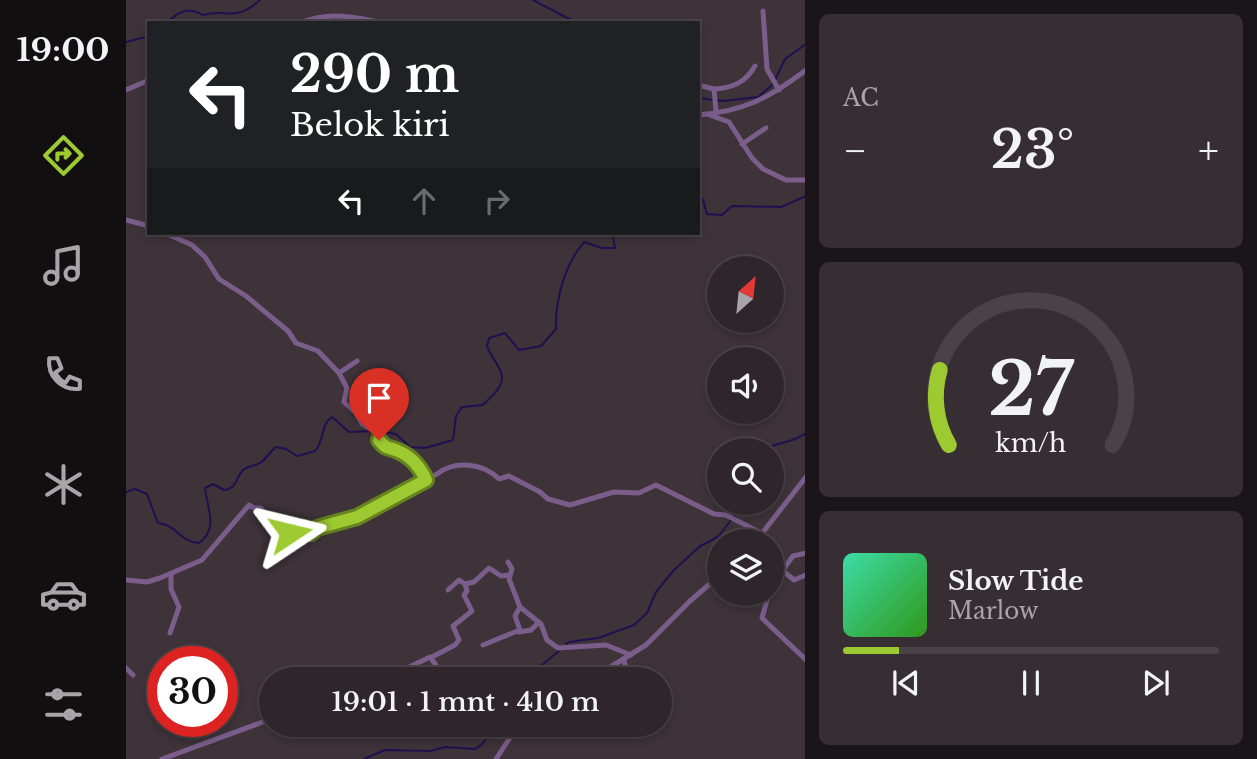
<!DOCTYPE html>
<html lang="id">
<head>
<meta charset="utf-8">
<style>
  :root { --surface:#2e262b; --page:#362e33; --text:#f1f3f6; --muted:#a7a5a9; --line:#494347; --accent:#9dca30 }
  body { margin:0; font-family:"Libre Baskerville",serif; background:var(--page); color:var(--text); height:100vh; display:flex; flex-direction:column; font-size:26px; white-space:nowrap }
  * { box-sizing:border-box; margin:0 }
  p { font-size:23px; color:var(--muted) }
  .icon { flex:none; width:38px; height:38px; fill:none; stroke:currentColor; stroke-width:2; stroke-linecap:round; stroke-linejoin:round }
  .map { position:relative; flex:1; overflow:hidden }
  .side { display:flex; flex-direction:column; gap:14px; padding:14px; background:#191518; width:452px }
  .side>* { flex:none }
  .guide { position:absolute; left:21px; top:21px; width:553px; height:214px; border-radius:0px; box-shadow:0 4px 10px #0003,0 0 0 2px var(--line); background:#202124; color:#fff; overflow:hidden }
  .needle { width:46px; rotate:27deg }
  .controls { position:absolute; left:581px; top:256px; display:grid; gap:14px }
  .controls a { display:grid; place-items:center; width:77px; height:77px; border-radius:50%; background:var(--surface); box-shadow:0 4px 10px #0003,0 0 0 2px var(--line); font-size:35px }
  .speed { position:absolute; left:21px; top:646px; display:flex; gap:14px; font-size:35px; font-weight:700; text-align:center }
  .speed>* { display:grid; place-content:center; width:91px; height:91px; border-radius:50%; background:var(--surface); box-shadow:0 4px 10px #0003,0 0 0 2px var(--line); line-height:1 }
  .speed .limit { border:10px solid #d22; background:#fff; color:#111 }
  .pin { position:absolute; display:grid; place-items:center; width:60px; height:60px; color:#fff; margin:-72px -30px; border-radius:50% 50% 50% 0; rotate:-45deg; box-shadow:0 0 7px #0007 }
  .pin .icon { rotate:45deg }
  .me { position:absolute; width:77px; margin:-38px; rotate:80deg; stroke-linejoin:round; filter:drop-shadow(0 0 5px #0008) }
  .turn { display:flex; align-items:center; gap:24px; height:147px; padding:0 28px; font-size:32px }
  .turn .icon { width:91px; height:91px; stroke-width:2.5 }
  .turn b { display:block; font-size:49px; line-height:60px }
  .lanes { display:flex; align-items:center; height:66px; padding:0 28px; background:#0003; justify-content:center; gap:35px; direction:ltr }
  .lanes .off { opacity:.35 }
  .big { font-size:52px; font-weight:600; line-height:1.1 }
  .side .card { flex:1; display:flex; flex-direction:column; justify-content:center; gap:10px; min-width:0; padding:0 24px; border-radius:10px; background:var(--page) }
  .side .dial { align-items:center; gap:0 }
  .dial svg { height:182px; overflow:visible; fill:none; stroke:var(--line); stroke-width:7; stroke-linecap:round; text-anchor:middle }
  .dial text { fill:var(--text); stroke:none }
  .song { display:flex; align-items:center; gap:21px }
  .cover { width:84px; height:84px; border-radius:10px; background:linear-gradient(135deg,hsl(160 70% 55%),hsl(110 70% 35%)) }
  .played { height:7px; border-radius:4px; background:linear-gradient(90deg,var(--accent) 15%,var(--line) 15%) }
  .keys { display:flex; justify-content:space-around; direction:ltr }
  .heat { display:flex; justify-content:space-between; align-items:center; font-size:38px; direction:ltr }
  .trip { position:absolute; left:133px; top:667px; width:413px; height:70px; border-radius:35px; background:var(--surface); box-shadow:0 4px 10px #0003,0 0 0 2px var(--line); font-weight:600; line-height:70px; text-align:center }
  main { display:flex; flex:1; min-height:0 }
  .tabs { display:flex; flex-direction:column; width:126px; justify-content:space-around; align-items:center; background:#120f11; color:var(--muted) }
  .tabs .icon { width:49px; height:49px }
  .tabs .active { color:var(--accent) }
  .tabs b { font-size:32px; color:var(--text) }
  .map>svg:first-child { display:block }
</style>
</head>
<body>
<main>
<nav class="tabs">
<b>19:00</b>
<svg class="icon active" aria-label="directions" viewBox="0 0 24 24"><path d="M12 3l9 9-9 9-9-9zM9 14v-3h6M13 9l2 2-2 2"/></svg>
<svg class="icon" aria-label="music" viewBox="0 0 24 24"><path d="M9 18V5l10-2v13"/><circle cx="6" cy="18" r="3"/><circle cx="16" cy="16" r="3"/></svg>
<svg class="icon" aria-label="phone" viewBox="0 0 24 24"><path d="M5 4h4l2 5-3 2q2 4 5 5l2-3 5 2v4C11 20 4 13 5 4z"/></svg>
<svg class="icon" aria-label="climate" viewBox="0 0 24 24"><path d="M12 3v18M4 7l16 10M4 17L20 7"/></svg>
<svg class="icon" aria-label="car" viewBox="0 0 24 24"><path d="M5 17H2v-5l4-1 3-4h7l3 4 3 1v5h-3M9 17h6M6 11h13"/><circle cx="7" cy="17" r="2"/><circle cx="17" cy="17" r="2"/></svg>
<svg class="icon" aria-label="filters" viewBox="0 0 24 24"><path d="M4 7h16M4 17h16"/><circle cx="9" cy="7" r="2"/><circle cx="15" cy="17" r="2"/></svg>
</nav>
<div class="map">
<svg width="680" height="759" viewBox="0 0 680 759">
  <rect width="100%" height="100%" fill="#3d3339"/>
  <g fill="none" stroke-linecap="round" stroke-linejoin="round">
    <g stroke="#1f1052" stroke-width="2">
      <polyline points="407,0 451,23"/>
      <path d="M41,23C52,11 63,7 77,15C102,8 108,23 134,0"/>
      <polyline points="0,42 23,36"/>
      <polyline points="649,80 659,59 680,44"/>
      <polyline points="572,98 597,101 632,97 646,85"/>
      <polyline points="572,194 577,200 581,214 596,215 606,206 655,207 680,196"/>
      <path d="M250,431L270,434L284,447L299,448L327,440L330,416L335,408C342,405 352,407 358,404C361,402 363,398 366,396C387,375 370,368 361,346L363,338L379,333L393,350L415,346L430,329C429,300 439,264 458,242L476,248H489L487,236L489,233"/>
      <path d="M639,450C652,441 665,444 680,433"/>
      <path d="M0,492L9,489L21,494L32,523C51,525 54,542 73,543C93,529 81,508 79,488L87,484L98,490C112,488 109,478 117,470C122,466 129,466 134,463C140,459 144,452 150,447L160,449L171,456L189,451C199,440 194,425 206,417L223,432L245,431"/>
      <polyline points="609,516 620,502"/>
      <polyline points="440,644 443,642 472,638 508,625 521,613 530,592 547,571 573,547 593,536 605,520"/>
      <polyline points="391,679 416,665 433,651"/>
      <path d="M238,759L259,750L304,751L320,747L349,749C359,744 363,735 365,724"/>
    </g>
    <g stroke="#7a5d8a" stroke-width="5">
      <polyline points="637,11 641,69 653,90"/>
      <path d="M175,23C202,11 230,17 257,23"/>
      <polyline points="276,23 289,23"/>
      <polyline points="576,86 588,89"/>
      <polyline points="0,90 23,80"/>
      <path d="M590,111L588,89C607,88 620,82 629,66"/>
      <polyline points="581,114 603,122 626,158 637,169 660,180 680,180"/>
      <path d="M572,115C619,111 643,98 680,70"/>
      <polyline points="616,144 640,128"/>
      <polyline points="0,220 23,226"/>
      <polyline points="39,233 66,245 79,257 93,279 120,296 162,331 170,343 192,351 213,373 221,388 218,402 230,413 236,424 246,430 260,448 275,452 292,466 301,480"/>
      <polyline points="213,373 231,361"/>
      <polyline points="630,541 680,477"/>
      <polyline points="656,570 668,580 680,575"/>
      <path d="M0,580L21,582L34,578L76,560L123,505L128,508H135L146,526L154,522L166,534L176,528L185,533L191,528L231,517L311,474C329,460 357,463 373,479L383,476L414,492L422,499L444,505L488,492L513,493L530,485L588,514L600,515L635,533"/>
      <polyline points="646,585 667,556 680,553"/>
      <polyline points="322,590 333,580 339,584"/>
      <polyline points="643,593 636,618 680,660"/>
      <polyline points="394,607 415,624 421,640 432,648 480,645 505,655"/>
      <polyline points="393,632 405,630 413,622"/>
      <polyline points="44,633 53,607 45,589 45,574"/>
      <polyline points="357,645 394,630 389,616 394,607 383,579 386,569 382,562"/>
      <polyline points="306,657 329,645 333,640 327,626 346,611 338,595 341,591 339,584 348,582 363,568 375,576 383,575"/>
      <polyline points="497,659 505,679"/>
      <polyline points="0,668 7,675"/>
      <polyline points="246,679 258,674 267,675 304,657 315,672 306,679"/>
      <polyline points="465,679 520,645 564,601 593,576"/>
      <polyline points="292,730 301,724"/>
      <polyline points="36,759 145,719"/>
      <polyline points="370,759 385,736 395,724"/>
    </g>
  </g>
  <g fill="none" stroke-linecap="round" stroke-linejoin="round">
    <g stroke="#66831f" stroke-width="18">
      <path id="route" d="M164,533L167,534L178,528L185,533L191,528L231,517L300,480C295,468 285,456 272,451C262,446 262,451 253,440"/>
    </g>
    <use href="#route" stroke="#9dca30" stroke-width="12"/>
  </g>
</svg>
<div class="controls">
<a><svg class="needle" viewBox="-14 -14 28 28"><path d="M0-13l5 13h-10z" fill="#e53935"/><path d="M0 13l5-13h-10z" fill="#a7a5a9"/></svg></a>
<a><svg class="icon" aria-label="sound" viewBox="0 0 24 24"><path d="M4 9h4l5-4v14l-5-4H4zM17 9q2 3 0 6"/></svg></a>
<a><svg class="icon" aria-label="search" viewBox="0 0 24 24"><circle cx="10" cy="10" r="6"/><path d="M15 15l6 6"/></svg></a>
<a><svg class="icon" aria-label="layers" viewBox="0 0 24 24"><path d="M12 4l9 5-9 5-9-5zM3 14l9 5 9-5"/></svg></a>
</div>
<div class="speed"><div class="limit">30</div></div>
<div class="pin" style="left:253px;top:440px;background:#d93025"><svg class="icon" aria-label="arrive" viewBox="0 0 24 24"><path d="M6 21V4h12l-3 4 3 4H6"/></svg></div>
<svg class="me" style="left:164px;top:533px" viewBox="-20 -20 40 40"><path d="M0-17L14 15 0 8-14 15z" fill="#9dca30" stroke="#fff" stroke-width="4"/></svg>
<div class="trip">19:01 · 1 mnt · 410 m</div>
<div class="guide">
<div class="turn"><svg class="icon" aria-label="left" viewBox="0 0 24 24"><path d="M17 20v-9H6M10 6l-5 5 5 5"/></svg><div><b>290 m</b>Belok kiri</div></div>
<div class="lanes"><svg class="icon" aria-label="left" viewBox="0 0 24 24"><path d="M17 20v-9H6M10 6l-5 5 5 5"/></svg><svg class="icon off" aria-label="ahead" viewBox="0 0 24 24"><path d="M12 20V5M6 11l6-6 6 6"/></svg><svg class="icon off" aria-label="right" viewBox="0 0 24 24"><path d="M7 20v-9h11M14 6l5 5-5 5"/></svg></div>
</div>
</div>
<section class="side">
<div class="card"><p>AC</p>
<div class="heat"><a>−</a><b class="big">23°</b><a>+</a></div>
</div>
<div class="card dial"><svg viewBox="0 0 100 80">
<path d="M14 69A42 42 0 1 1 86 69"/>
<path d="M14 69A42 42 0 0 1 10 36" stroke="#9dca30"/>
<text x="50" y="56" font-size="32" font-weight="700">27</text>
<text x="50" y="72" font-size="11">km/h</text>
</svg></div>
<div class="card">
<div class="song"><i class="cover"></i><div><b>Slow Tide</b><p>Marlow</p></div></div>
<div class="played"></div>
<div class="keys"><svg class="icon" aria-label="previous" viewBox="0 0 24 24"><path d="M18 5L8 12l10 7zM5 5v14"/></svg><svg class="icon" aria-label="pause" viewBox="0 0 24 24"><path d="M8 5v14M16 5v14"/></svg><svg class="icon" aria-label="next" viewBox="0 0 24 24"><path d="M6 5l10 7-10 7zM19 5v14"/></svg></div>
</div>
</section>
</main>
</body>
</html>
